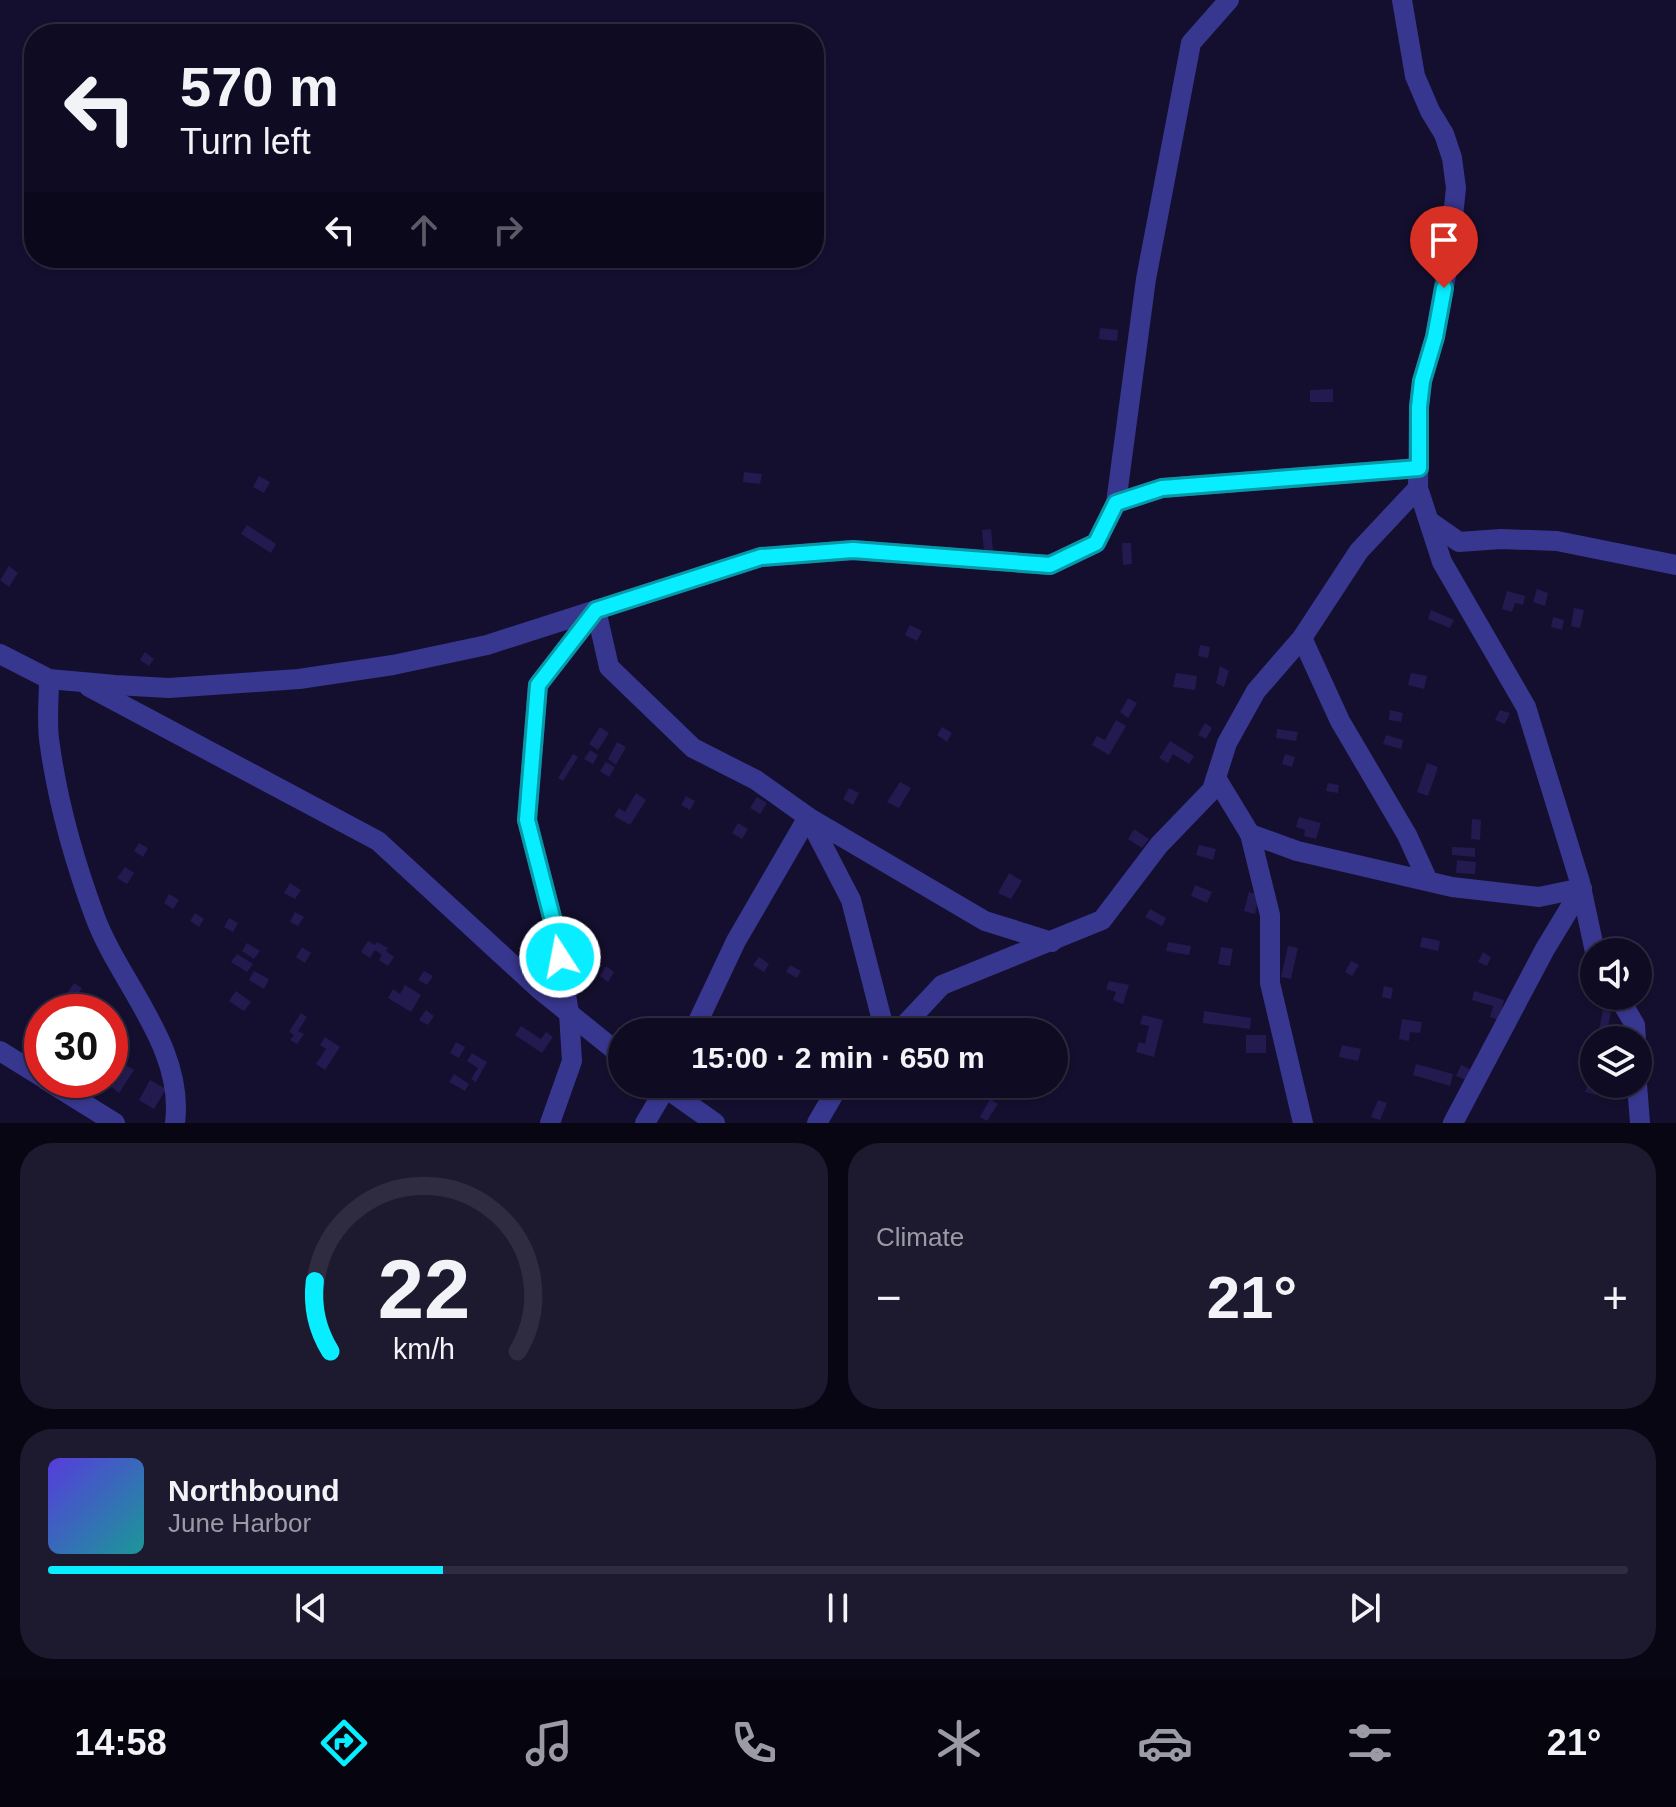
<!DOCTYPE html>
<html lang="en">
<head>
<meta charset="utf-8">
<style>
  :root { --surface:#0f0b22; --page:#1d192f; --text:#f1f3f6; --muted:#9b9ba5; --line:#2f2b40; --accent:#08edff }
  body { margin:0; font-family:Helvetica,sans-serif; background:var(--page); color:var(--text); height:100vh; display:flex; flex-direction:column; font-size:30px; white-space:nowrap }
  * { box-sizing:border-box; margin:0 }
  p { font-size:26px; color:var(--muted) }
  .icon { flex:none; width:44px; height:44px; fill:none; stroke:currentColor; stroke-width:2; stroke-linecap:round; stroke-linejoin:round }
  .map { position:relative; height:1123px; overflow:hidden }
  .drawer { display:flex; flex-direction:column; gap:20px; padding:20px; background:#080613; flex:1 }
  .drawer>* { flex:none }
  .hud { position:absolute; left:24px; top:24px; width:800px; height:244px; border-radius:32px; box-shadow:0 2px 6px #0004,0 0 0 2px var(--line); background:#0f0b22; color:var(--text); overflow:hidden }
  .buttons { position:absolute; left:1580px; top:938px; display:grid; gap:16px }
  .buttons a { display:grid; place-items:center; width:72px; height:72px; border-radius:50%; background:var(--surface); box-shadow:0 2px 6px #0004,0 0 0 2px var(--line); font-size:40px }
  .speed { position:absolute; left:24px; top:994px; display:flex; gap:16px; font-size:40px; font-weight:700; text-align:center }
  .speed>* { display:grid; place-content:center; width:104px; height:104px; border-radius:50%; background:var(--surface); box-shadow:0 2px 6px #0004,0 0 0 2px var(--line); line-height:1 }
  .speed .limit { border:12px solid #d22; background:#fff; color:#111 }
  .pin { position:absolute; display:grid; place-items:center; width:68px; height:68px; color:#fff; margin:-82px -34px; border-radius:50% 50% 50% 0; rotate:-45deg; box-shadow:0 0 8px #0007 }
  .pin .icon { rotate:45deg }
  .me { position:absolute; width:88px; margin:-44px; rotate:349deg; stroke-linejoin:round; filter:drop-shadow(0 0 6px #0008) }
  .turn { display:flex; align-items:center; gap:28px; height:168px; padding:0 24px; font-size:36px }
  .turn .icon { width:104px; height:104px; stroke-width:2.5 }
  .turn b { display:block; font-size:56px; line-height:68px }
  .lanes { display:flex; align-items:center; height:76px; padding:0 24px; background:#0003; justify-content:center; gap:40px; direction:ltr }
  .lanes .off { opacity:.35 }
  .big { font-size:60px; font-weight:700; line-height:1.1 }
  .drawer .tile { flex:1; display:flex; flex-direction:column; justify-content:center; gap:12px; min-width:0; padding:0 28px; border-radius:32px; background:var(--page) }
  .drawer .dial { align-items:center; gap:0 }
  .dial svg { height:208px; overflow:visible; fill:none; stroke:var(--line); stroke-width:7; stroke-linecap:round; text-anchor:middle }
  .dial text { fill:var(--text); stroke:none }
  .song { display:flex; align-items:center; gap:24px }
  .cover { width:96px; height:96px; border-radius:12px; background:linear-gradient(135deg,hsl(250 70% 55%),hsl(180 70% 35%)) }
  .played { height:8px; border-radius:4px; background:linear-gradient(90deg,var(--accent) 25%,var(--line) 25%) }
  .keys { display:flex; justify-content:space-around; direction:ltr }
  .heat { display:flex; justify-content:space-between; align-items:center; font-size:44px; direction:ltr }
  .drawer .tiles { flex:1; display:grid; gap:20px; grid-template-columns:1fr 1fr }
  .tile:last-child { grid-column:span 2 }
  .trip { position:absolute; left:608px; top:1018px; width:460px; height:80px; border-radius:40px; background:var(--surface); box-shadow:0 2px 6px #0004,0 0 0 2px var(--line); font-weight:700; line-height:80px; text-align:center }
  .tabs { display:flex; height:128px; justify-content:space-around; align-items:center; background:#06040e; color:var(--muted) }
  .tabs .icon { width:56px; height:56px }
  .tabs .active { color:var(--accent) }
  .tabs b { font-size:36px; color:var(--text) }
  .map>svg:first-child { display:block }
</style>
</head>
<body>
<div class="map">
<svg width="1676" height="1123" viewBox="0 0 1676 1123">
  <rect width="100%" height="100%" fill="#140f2e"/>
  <g fill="#231a50">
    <polygon points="1100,328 1118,330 1117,341 1099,339"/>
    <polygon points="1333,389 1333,402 1310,402 1310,390"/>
    <polygon points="744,472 762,474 760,484 743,482"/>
    <polygon points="259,476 270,482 264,493 253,487"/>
    <polygon points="247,525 276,544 271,553 241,534"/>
    <polygon points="991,529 993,550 984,551 982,530"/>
    <polygon points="1122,543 1131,543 1132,564 1123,565"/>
    <polygon points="9,566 18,573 9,587 0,580"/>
    <polygon points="1537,589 1548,593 1545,606 1533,602"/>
    <polygon points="1507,591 1525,596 1523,605 1515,603 1512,612 1502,609"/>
    <polygon points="1574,608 1584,610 1580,628 1571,626"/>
    <polygon points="1431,610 1454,620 1450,628 1428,619"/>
    <polygon points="1553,617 1564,620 1562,630 1551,627"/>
    <polygon points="910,625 922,631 917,641 905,635"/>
    <polygon points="1200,645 1210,647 1208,658 1198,656"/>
    <polygon points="145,652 154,659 149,666 140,660"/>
    <polygon points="1220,666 1229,671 1224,687 1216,683"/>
    <polygon points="1176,673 1197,676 1195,690 1173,687"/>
    <polygon points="1411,673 1427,676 1424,689 1408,685"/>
    <polygon points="1128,698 1137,703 1128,718 1120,712"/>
    <polygon points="1390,710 1403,713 1401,722 1389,720"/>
    <polygon points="1500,710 1510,713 1505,724 1495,720"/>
    <polygon points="1116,720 1126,726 1109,755 1092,745 1097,736 1105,740"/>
    <polygon points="1205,723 1212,728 1206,739 1198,735"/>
    <polygon points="600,727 609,733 598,750 589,744"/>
    <polygon points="942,727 952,733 947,742 937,735"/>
    <polygon points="1277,729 1298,732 1296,741 1276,738"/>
    <polygon points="1386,735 1403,740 1401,749 1383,744"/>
    <polygon points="1170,741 1194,756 1189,764 1173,754 1168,763 1159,758"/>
    <polygon points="617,742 626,747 616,765 608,759"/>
    <polygon points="590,750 598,755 593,764 584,759"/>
    <polygon points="573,754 578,757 563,781 558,778"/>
    <polygon points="1285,754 1295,757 1292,767 1282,764"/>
    <polygon points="606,762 615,767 609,777 600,771"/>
    <polygon points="1427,763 1438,767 1428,796 1417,792"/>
    <polygon points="900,782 911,788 899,808 887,802"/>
    <polygon points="1328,783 1339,785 1338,793 1326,791"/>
    <polygon points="849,788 859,793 853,805 843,799"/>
    <polygon points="636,793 646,800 630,825 614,816 619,808 625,812"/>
    <polygon points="686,796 695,801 690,810 681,805"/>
    <polygon points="757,797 767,803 760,814 750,808"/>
    <polygon points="1299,817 1321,823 1316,839 1304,836 1305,830 1296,827"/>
    <polygon points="1472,819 1481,820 1480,840 1471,839"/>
    <polygon points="738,823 748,829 742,839 732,833"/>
    <polygon points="1134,829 1149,839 1142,848 1128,839"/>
    <polygon points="139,843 148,848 143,857 134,851"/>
    <polygon points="1199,845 1216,849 1213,860 1196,855"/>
    <polygon points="1452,847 1475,848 1475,857 1452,855"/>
    <polygon points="1457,860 1476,862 1475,874 1456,873"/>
    <polygon points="125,867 134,873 127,884 117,878"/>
    <polygon points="1009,873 1022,881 1011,899 998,893"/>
    <polygon points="290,883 301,890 295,899 284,893"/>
    <polygon points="1195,885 1212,892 1207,903 1191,896"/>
    <polygon points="1249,892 1259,895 1255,914 1244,911"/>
    <polygon points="169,894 179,900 173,909 164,903"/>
    <polygon points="1150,909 1166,918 1162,926 1145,917"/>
    <polygon points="295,912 304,917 298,926 290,922"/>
    <polygon points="195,913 204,919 199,927 190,921"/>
    <polygon points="229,918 238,923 233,932 224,927"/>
    <polygon points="1422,937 1440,941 1438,951 1420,947"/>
    <polygon points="368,941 375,945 377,942 388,948 386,951 394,957 388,966 379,960 382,955 375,950 370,958 361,952"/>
    <polygon points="1168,942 1191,946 1189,955 1166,951"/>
    <polygon points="247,943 260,951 254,959 242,951"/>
    <polygon points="1288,946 1298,948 1291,979 1281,977"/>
    <polygon points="302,947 311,953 305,963 296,957"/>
    <polygon points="1221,947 1233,949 1230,966 1218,964"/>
    <polygon points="1483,952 1491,957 1487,966 1478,962"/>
    <polygon points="237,954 253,964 247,972 231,962"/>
    <polygon points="759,957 769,964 764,972 753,965"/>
    <polygon points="1351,961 1359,965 1352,976 1345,972"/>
    <polygon points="790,965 801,971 797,978 786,972"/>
    <polygon points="606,966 614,972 608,982 600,976"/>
    <polygon points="254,971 269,979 264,989 249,980"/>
    <polygon points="424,971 433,976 427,985 418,980"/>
    <polygon points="1109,981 1129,985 1123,1004 1113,1000 1116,992 1106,989"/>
    <polygon points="74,983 82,988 67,1012 59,1012 56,1010"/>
    <polygon points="405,985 421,995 411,1012 388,998 393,989 400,994"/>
    <polygon points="1384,986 1393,988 1391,999 1382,997"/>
    <polygon points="236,991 251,1002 244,1011 229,1001"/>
    <polygon points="1474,991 1504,1000 1499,1020 1490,1017 1493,1006 1472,1000"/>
    <polygon points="426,1010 434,1016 428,1025 419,1020"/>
    <polygon points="1603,1010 1611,1012 1607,1031 1599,1029"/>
    <polygon points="1204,1011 1251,1018 1250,1029 1203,1023"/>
    <polygon points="301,1013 307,1017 298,1031 304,1034 297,1044 290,1040 294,1035 289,1032"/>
    <polygon points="1143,1015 1163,1020 1154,1057 1136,1052 1139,1042 1145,1044 1149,1026 1140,1024"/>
    <polygon points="1402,1019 1422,1022 1420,1033 1410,1032 1409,1041 1399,1039"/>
    <polygon points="521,1026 541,1039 546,1032 553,1037 542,1053 515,1035"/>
    <rect x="1246" y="1035" width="20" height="18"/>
    <polygon points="325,1037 340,1047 325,1070 316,1064 326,1049 320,1045"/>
    <polygon points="456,1042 465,1047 459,1058 450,1053"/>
    <polygon points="1342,1045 1361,1049 1358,1061 1339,1057"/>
    <polygon points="472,1053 487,1062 476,1082 471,1079 478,1068 467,1061"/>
    <polygon points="124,1064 134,1070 119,1093 110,1086"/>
    <polygon points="1416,1064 1453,1074 1450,1086 1413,1075"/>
    <polygon points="1461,1065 1470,1069 1466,1080 1456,1076"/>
    <polygon points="454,1074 469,1084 465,1091 449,1082"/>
    <polygon points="150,1080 166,1089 154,1109 139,1100"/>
    <polygon points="1589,1082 1618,1092 1615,1100 1585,1092"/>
    <polygon points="990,1099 998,1104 987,1121 980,1117"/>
    <polygon points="1378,1100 1387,1103 1380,1120 1371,1117"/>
  </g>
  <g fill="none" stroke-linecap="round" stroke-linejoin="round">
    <g stroke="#383790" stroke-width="20">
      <polyline points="1402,0 1415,76 1430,111 1444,134 1452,158 1456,188 1448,264 1435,337 1422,381 1419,407 1418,488 1442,562 1526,707 1580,882 1595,952"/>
      <polyline points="1116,503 1162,488 1419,468"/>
      <polyline points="1429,521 1459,542 1501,539 1557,541 1676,565"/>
      <polyline points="596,610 609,667 693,748 756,780 808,817 736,941 693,1032"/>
      <polyline points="1302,638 1340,721 1407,835 1428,881"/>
      <polyline points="0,654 49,679 115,685 169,688 299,679 393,665 487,645 761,557 853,550 1050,565 1096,543 1116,503 1146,279 1191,43 1229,0"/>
      <path d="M49,679C49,701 46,725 50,746C58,803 75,863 95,917C120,984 185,1047 175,1123"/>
      <polyline points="89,687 378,841 539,989 622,1056"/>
      <polyline points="1216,778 1250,834 1297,851 1452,887 1539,897 1582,888 1545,949 1453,1123"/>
      <polyline points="1250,834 1270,915 1270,983 1303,1123"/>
      <polyline points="1618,996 1635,1025 1636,1040"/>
      <polyline points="885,1032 851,900 808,817 985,921 1052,942"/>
      <polyline points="898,1032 942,985 1102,920 1159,845 1212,790 1227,743 1256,691 1302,638 1359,551 1418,488"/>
      <polyline points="0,1051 42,1077"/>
      <polyline points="46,1080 115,1123"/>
      <polyline points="660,1084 715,1123"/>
      <polyline points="1637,1084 1640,1123"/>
      <polyline points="550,1123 572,1061 569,1013 555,929 527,820 538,685 596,610"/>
      <polyline points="645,1123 668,1084"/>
      <polyline points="817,1123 835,1092 844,1084"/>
    </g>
  </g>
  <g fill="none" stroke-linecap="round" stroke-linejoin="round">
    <g stroke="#059aa6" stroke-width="20">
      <polyline id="route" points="560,957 555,929 527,820 538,685 596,610 761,557 853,550 1050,565 1096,543 1116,503 1162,488 1419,468 1419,407 1422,381 1435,337 1444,288"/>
    </g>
    <use href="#route" stroke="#08edff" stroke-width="14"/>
  </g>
</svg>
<div class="buttons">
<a><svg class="icon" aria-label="sound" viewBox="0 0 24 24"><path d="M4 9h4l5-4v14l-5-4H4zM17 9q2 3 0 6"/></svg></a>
<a><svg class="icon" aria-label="layers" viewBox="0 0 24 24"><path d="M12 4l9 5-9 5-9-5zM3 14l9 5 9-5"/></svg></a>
</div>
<div class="speed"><div class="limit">30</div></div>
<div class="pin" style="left:1444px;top:288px;background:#d93025"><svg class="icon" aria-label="arrive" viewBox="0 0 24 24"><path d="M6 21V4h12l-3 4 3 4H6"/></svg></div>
<svg class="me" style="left:560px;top:957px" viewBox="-20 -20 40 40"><circle r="17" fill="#08edff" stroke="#fff" stroke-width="3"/><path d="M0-11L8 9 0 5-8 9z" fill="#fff"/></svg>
<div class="trip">15:00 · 2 min · 650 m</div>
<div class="hud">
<div class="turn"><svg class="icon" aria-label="left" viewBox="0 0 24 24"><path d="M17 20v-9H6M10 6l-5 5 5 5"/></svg><div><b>570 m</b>Turn left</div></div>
<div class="lanes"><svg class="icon" aria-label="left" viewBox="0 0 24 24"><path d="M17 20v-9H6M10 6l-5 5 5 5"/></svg><svg class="icon off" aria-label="ahead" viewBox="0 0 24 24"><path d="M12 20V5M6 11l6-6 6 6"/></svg><svg class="icon off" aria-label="right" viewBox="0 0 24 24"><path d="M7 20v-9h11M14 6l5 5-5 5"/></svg></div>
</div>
</div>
<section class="drawer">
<div class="tiles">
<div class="tile dial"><svg viewBox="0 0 100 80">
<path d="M14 69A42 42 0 1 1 86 69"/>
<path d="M14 69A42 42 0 0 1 8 42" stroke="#08edff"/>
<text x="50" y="56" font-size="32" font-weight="700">22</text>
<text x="50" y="72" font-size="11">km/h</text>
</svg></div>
<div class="tile"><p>Climate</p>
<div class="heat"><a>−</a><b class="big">21°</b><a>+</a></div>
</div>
<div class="tile">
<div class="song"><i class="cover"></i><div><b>Northbound</b><p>June Harbor</p></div></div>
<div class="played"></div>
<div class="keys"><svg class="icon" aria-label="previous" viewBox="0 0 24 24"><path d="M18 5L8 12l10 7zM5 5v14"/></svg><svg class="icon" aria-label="pause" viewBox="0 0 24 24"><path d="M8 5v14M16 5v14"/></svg><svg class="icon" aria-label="next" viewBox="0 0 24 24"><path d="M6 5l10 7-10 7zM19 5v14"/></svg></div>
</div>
</div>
</section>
<nav class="tabs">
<b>14:58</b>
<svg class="icon active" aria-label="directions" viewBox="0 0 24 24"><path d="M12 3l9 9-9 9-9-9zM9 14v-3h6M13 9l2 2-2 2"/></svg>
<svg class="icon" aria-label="music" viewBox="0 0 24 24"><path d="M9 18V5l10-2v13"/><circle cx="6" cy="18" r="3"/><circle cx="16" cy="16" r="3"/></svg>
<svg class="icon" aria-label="phone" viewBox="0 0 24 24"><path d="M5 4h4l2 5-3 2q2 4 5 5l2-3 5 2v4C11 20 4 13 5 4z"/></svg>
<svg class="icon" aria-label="climate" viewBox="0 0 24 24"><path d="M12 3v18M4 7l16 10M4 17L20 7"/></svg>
<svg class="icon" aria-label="car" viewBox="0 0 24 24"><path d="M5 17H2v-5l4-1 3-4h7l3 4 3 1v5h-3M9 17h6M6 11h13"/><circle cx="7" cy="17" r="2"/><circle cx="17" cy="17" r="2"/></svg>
<svg class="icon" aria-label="filters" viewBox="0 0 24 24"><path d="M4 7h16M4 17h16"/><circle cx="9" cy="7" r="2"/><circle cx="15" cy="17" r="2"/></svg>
<b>21°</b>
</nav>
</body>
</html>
